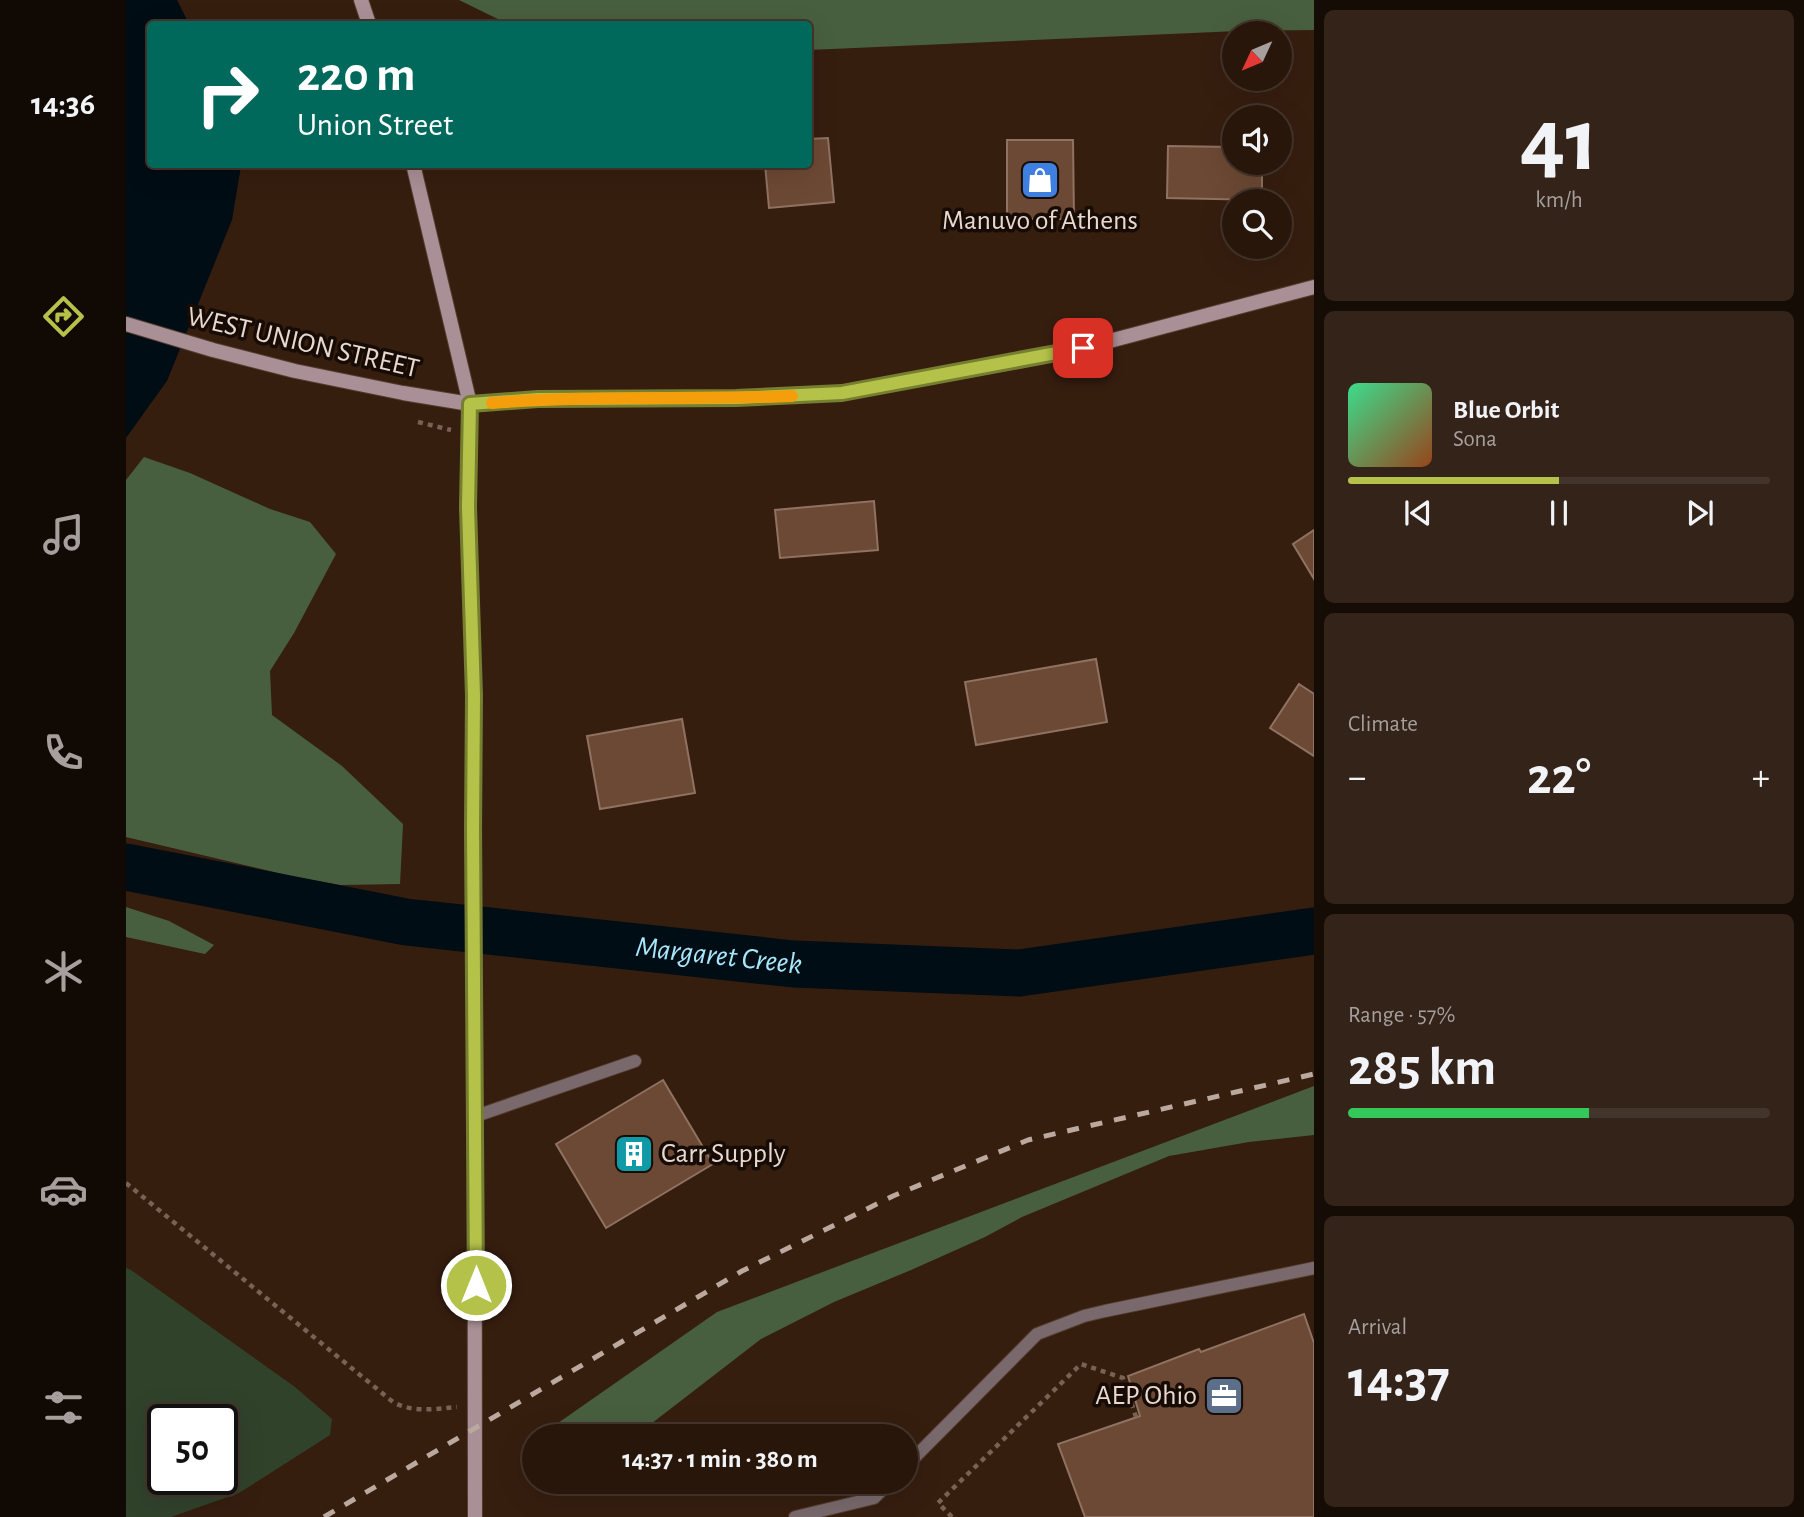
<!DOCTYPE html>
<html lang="en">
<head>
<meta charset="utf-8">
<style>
  :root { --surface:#28160b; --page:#342319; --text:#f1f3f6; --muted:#a59f9d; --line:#44352c; --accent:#b5c249 }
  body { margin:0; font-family:"Alegreya Sans",sans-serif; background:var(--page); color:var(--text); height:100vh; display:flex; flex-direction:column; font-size:26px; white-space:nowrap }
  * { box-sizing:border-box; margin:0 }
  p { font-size:23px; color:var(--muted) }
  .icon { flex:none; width:38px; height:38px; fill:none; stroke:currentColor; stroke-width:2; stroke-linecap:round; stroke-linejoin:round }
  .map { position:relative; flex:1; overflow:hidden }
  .details { display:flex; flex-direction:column; gap:10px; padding:10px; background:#160c06; width:490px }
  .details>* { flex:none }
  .top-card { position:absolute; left:21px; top:21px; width:665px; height:147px; border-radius:7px; box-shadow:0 7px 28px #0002,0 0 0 2px var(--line); background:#00695c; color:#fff; overflow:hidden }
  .needle { width:46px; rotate:226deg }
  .buttons { position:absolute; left:1096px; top:21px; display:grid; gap:14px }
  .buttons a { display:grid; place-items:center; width:70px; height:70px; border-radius:50%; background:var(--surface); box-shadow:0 7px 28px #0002,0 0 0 2px var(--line); font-size:35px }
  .speed { position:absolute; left:21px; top:1404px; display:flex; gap:14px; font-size:35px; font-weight:700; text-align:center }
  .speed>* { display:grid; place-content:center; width:91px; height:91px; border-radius:50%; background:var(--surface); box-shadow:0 7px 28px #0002,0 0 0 2px var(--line); line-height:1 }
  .speed .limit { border:4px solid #111; border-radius:10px; background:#fff; color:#111 }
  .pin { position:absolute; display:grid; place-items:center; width:60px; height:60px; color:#fff; margin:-30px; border-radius:14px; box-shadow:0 4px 10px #0006 }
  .me { position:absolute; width:77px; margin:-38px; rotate:0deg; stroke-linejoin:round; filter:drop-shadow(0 0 5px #0008) }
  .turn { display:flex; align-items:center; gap:24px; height:147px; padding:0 35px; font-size:32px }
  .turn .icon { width:91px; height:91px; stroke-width:2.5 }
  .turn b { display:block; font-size:49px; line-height:60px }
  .big { font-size:52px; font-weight:700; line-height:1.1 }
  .details .card { flex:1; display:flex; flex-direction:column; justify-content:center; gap:10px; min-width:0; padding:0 24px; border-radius:10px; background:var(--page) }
  .details .dial { align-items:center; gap:0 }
  .dial b { font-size:91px; line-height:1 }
  .song { display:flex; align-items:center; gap:21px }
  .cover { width:84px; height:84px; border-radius:10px; background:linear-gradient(135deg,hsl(150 70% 55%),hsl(20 70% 35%)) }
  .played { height:7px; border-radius:4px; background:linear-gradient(90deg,var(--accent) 50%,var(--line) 50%) }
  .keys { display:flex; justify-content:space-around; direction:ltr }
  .heat { display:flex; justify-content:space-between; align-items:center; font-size:38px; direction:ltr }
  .charge { height:10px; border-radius:5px; background:linear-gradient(90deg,#34c759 57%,var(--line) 0) }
  .trip { position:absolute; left:396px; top:1424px; width:396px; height:70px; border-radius:35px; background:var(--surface); box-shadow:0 7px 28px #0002,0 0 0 2px var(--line); font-weight:700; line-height:70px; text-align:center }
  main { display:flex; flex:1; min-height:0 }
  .menu { display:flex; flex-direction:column; width:126px; justify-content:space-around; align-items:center; background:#100904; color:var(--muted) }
  .menu .icon { width:49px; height:49px }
  .menu .active { color:var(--accent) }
  .menu b { font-size:32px; color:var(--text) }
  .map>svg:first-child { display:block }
</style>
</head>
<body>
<main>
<nav class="menu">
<b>14:36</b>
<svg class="icon active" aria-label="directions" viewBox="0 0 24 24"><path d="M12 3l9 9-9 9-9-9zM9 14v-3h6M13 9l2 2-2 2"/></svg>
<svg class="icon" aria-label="music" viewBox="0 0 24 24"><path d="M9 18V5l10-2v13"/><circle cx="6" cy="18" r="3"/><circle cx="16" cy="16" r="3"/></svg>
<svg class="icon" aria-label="phone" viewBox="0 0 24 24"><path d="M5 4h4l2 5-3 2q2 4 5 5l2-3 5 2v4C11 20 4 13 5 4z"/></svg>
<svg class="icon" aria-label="climate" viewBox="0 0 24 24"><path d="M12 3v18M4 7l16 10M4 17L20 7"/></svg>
<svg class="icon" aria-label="car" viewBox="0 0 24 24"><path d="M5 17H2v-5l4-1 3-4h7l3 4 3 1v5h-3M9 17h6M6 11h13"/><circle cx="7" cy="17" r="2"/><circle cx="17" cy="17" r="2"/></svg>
<svg class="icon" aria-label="filters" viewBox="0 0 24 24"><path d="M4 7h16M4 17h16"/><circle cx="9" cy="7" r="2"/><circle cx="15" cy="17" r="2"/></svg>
</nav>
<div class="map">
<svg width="1188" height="1517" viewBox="0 0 1188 1517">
  <rect width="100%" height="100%" fill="#361e0f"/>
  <path fill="#31422b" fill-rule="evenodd" d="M0,1268L5,1270L169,1387L206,1419L204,1435L113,1493L45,1517H0ZM37,1419H96V1479H37Z"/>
  <g fill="#485f3f">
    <polygon points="333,0 1188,0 1188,30 1112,31 683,50 682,24 382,24"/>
    <polygon points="18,457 64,473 144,509 184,522 210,554 168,633 144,671 146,715 216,766 277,824 274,884 214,885 169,877 0,837 0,480"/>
    <polygon points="0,907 43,921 88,945 79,954 0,937"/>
    <polygon points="1188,1086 1188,1135 1123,1142 1043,1156 896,1217 859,1237 785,1270 708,1302 635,1339 508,1437 412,1437 591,1312"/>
  </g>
  <polygon fill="#000d14" points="0,0 51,0 63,24 24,24 24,164 115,166 106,220 41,381 0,438"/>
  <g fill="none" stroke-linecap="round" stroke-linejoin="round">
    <path stroke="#000d14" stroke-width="47" id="s1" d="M0,867L280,922L668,964L893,973L1188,931"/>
  </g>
  <g fill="#6c4934" stroke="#8f7261" stroke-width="2">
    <polygon points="702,138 708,202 643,208 639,164 682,164 682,139"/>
    <polygon points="881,140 947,140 948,219 881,219"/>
    <polygon points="1042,146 1108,147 1108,163 1136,163 1136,200 1041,198"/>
    <polygon points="748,501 752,550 654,558 649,510"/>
    <polygon points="1188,530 1188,579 1167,544"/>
    <polygon points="970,659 981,722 850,745 839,682"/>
    <polygon points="1173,684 1188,694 1188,756 1144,728"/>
    <polygon points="556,719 569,793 474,809 461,736"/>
    <polygon points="537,1080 587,1164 480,1228 430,1144"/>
    <polygon points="1178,1314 1188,1343 1188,1517 959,1517 932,1444 1014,1416 1002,1376 1073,1349 1075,1352"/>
  </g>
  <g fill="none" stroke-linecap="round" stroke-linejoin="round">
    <g stroke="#533c2e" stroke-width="14">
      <g id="lane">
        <polyline points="350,1116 509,1061"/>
        <polyline points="779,1467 911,1334 958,1316 979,1311 1188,1268"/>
        <polyline points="669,1517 748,1498 764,1482"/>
      </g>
    </g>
    <g stroke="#533c2e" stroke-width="16">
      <g id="secondary">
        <polyline points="235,0 243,24"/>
        <polyline points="287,164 344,404 342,507 348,696 349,1517"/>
        <polyline points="0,324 87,350 169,371 277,393 344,404 413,399 610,398 716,393 942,352 1188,287"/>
      </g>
    </g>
    <g stroke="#776255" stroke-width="4.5" stroke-dasharray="5 5" stroke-linecap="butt">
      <polyline points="292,422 325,430"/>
      <path d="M0,1183L267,1402C287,1413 308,1409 331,1407"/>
      <polyline points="826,1517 812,1503 955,1364 997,1378 1010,1417"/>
    </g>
    <use href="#lane" stroke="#79696d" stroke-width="12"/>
    <use href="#secondary" stroke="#a99096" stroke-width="14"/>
    <polyline stroke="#bba89e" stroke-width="5" stroke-dasharray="12 12" stroke-linecap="butt" points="198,1517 616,1271 767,1196 902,1140 1188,1074"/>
  </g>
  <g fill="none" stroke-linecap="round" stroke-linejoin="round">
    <g stroke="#767e2f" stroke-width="18">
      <polyline id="route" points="350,1285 347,829 348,696 342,507 344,404 412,399 610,398 716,393 957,348"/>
    </g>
    <use href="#route" stroke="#b5c249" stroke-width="12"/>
    <path stroke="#f59e0b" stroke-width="12" d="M366,403C466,395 566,400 666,396"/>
  </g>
  <defs>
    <g id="shop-square" transform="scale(2.0125)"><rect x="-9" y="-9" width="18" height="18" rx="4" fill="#3f7fe0" stroke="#160b05"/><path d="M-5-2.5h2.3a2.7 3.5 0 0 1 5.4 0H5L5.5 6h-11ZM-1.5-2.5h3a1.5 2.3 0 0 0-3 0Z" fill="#fff"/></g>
    <g id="building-square" transform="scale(2.0125)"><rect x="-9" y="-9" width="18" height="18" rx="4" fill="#0f9aa8" stroke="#160b05"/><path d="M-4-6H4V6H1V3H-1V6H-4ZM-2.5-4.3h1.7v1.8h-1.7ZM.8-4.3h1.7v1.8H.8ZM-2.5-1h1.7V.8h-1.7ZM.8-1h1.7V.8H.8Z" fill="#fff"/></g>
    <g id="office-square" transform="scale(2.0125)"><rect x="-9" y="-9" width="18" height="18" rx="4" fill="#5c6f8a" stroke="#160b05"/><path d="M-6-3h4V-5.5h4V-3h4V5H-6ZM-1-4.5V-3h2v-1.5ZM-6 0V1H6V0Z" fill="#fff"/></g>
  </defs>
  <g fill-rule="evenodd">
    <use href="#shop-square" x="914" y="180"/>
    <use href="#building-square" x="508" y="1154"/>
    <use href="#office-square" x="1098" y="1396"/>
  </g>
  <g text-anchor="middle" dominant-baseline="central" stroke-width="7" stroke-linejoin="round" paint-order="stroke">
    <g font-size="28" fill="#e9d8cf" stroke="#160b05">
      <text x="914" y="221">Manuvo of Athens</text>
      <text x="535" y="1154" text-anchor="start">Carr Supply</text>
      <text x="1071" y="1396" text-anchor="end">AEP Ohio</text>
    </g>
    <g font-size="28" fill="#e9d8cf" stroke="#160b05">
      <text transform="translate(177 343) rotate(13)">WEST UNION STREET</text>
    </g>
    <g font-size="30" font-style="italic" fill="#a7e7fc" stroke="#160b05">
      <text stroke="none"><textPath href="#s1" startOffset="600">Margaret Creek</textPath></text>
    </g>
  </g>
</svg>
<div class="buttons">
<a><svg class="needle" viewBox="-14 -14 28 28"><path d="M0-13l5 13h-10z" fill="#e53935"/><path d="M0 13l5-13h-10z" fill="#a59f9d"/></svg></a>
<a><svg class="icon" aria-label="sound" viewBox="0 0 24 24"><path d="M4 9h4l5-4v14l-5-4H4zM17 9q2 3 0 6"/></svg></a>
<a><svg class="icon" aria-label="search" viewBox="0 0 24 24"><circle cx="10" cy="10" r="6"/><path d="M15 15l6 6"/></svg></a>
</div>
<div class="speed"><div class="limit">50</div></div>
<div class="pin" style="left:957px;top:348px;background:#d93025"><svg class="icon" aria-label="arrive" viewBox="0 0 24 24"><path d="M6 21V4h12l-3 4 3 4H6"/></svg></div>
<svg class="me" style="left:350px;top:1285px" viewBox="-20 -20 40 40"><circle r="17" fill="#b5c249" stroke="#fff" stroke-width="3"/><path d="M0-11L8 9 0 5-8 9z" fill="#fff"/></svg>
<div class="trip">14:37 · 1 min · 380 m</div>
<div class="top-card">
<div class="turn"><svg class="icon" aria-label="right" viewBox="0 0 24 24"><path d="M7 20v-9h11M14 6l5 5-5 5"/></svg><div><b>220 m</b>Union Street</div></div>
</div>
</div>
<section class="details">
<div class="card dial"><b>41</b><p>km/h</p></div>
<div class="card">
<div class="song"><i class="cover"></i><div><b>Blue Orbit</b><p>Sona</p></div></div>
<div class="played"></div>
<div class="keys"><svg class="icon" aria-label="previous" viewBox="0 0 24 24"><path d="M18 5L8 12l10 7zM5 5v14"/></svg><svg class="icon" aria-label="pause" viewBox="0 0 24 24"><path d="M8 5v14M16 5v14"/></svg><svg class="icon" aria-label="next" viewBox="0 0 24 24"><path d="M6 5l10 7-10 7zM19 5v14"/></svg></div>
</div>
<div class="card"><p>Climate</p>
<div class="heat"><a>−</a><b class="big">22°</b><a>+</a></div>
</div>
<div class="card"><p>Range · 57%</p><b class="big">285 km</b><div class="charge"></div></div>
<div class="card"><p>Arrival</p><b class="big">14:37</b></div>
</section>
</main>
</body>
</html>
